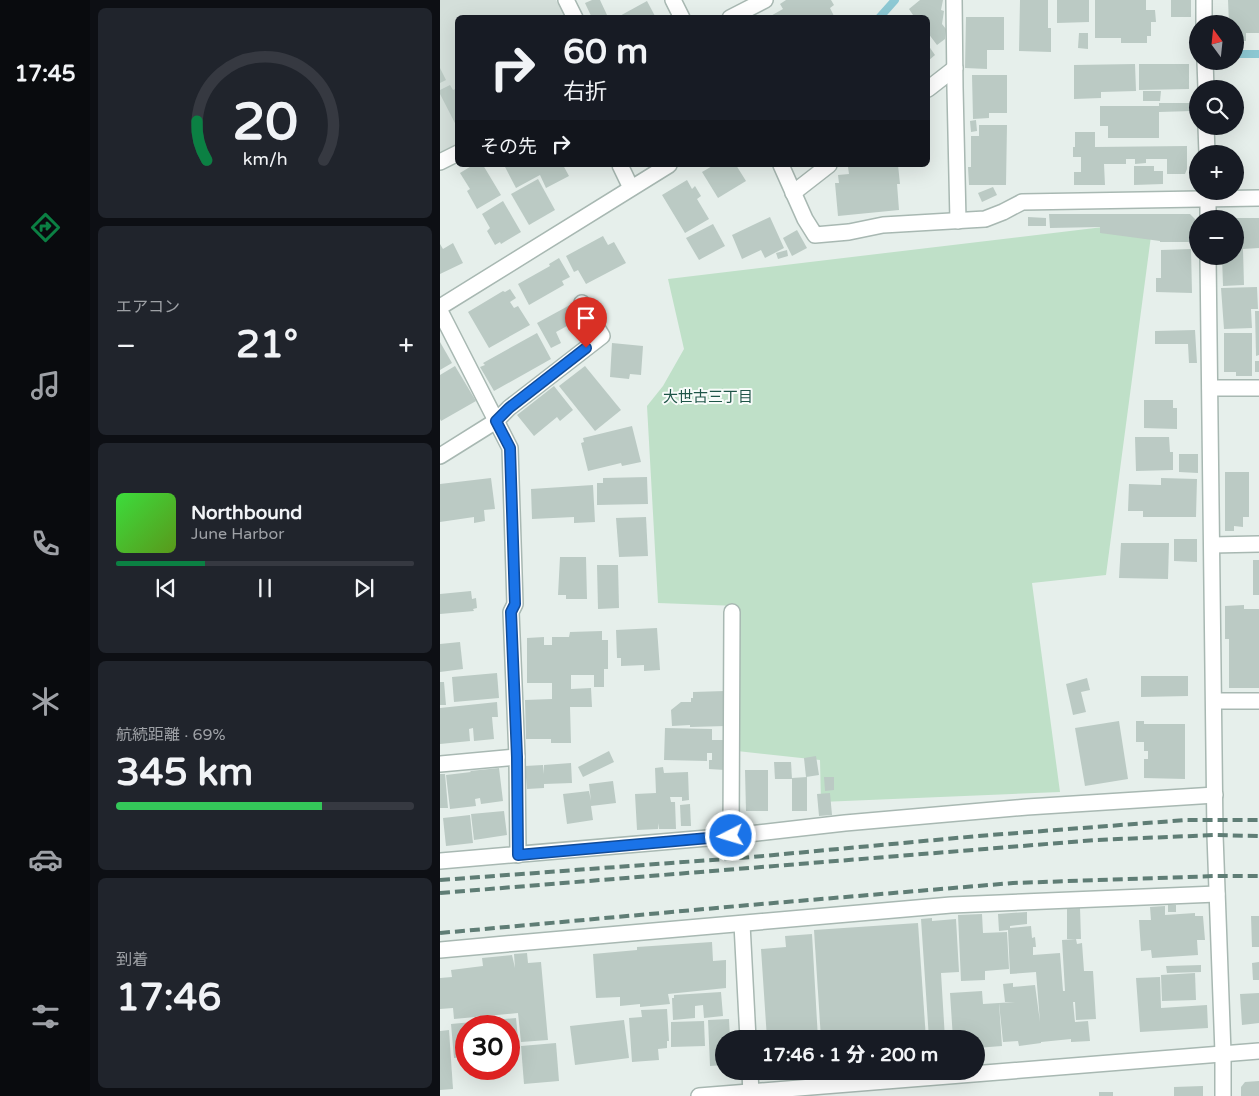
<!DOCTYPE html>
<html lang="ja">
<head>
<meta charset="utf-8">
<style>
  :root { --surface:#171b24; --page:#20242c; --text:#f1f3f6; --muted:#9ea1a6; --line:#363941; --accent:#0b8043 }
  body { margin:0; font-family:"Varela Round","Noto Sans JP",sans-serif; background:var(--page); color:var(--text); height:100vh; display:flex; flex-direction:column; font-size:19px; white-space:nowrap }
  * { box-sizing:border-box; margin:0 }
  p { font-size:16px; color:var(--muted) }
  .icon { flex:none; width:28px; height:28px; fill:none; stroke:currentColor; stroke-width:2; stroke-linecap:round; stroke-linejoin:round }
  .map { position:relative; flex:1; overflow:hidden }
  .details { display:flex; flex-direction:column; gap:8px; padding:8px; background:#0d0f14; width:350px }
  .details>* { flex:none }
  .top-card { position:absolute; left:15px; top:15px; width:475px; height:152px; border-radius:8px; box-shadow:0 5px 20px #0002; background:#171b24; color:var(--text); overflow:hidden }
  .needle { width:32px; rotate:345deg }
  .tools { position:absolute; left:749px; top:15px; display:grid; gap:10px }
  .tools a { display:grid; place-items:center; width:55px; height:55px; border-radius:50%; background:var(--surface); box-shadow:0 5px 20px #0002; font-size:25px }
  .speed { position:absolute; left:15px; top:1015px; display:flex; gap:10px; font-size:25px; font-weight:700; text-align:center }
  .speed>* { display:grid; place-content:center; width:65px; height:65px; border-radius:50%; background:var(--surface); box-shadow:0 5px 20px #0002; line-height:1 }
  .speed .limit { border:8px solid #d22; background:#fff; color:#111 }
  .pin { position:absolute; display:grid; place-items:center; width:42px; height:42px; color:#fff; margin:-51px -21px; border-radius:50% 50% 50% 0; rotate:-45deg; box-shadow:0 0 5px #0007 }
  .pin .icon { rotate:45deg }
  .me { position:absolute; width:55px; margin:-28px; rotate:265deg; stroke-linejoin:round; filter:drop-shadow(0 0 4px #0008) }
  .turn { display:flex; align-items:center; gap:18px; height:105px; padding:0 25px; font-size:22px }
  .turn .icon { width:65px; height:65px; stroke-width:2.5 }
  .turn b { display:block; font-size:35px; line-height:42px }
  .then { display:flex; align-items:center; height:48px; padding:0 25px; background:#0003; gap:10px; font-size:19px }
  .big { font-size:38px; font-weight:800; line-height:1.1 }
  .details .widget { flex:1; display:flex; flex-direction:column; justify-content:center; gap:8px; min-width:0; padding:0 18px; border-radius:8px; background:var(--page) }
  .details .dial { align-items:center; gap:0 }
  .dial svg { height:130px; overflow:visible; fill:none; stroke:var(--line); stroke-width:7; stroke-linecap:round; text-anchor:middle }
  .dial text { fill:var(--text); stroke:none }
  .song { display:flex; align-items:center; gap:15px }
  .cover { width:60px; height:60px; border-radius:8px; background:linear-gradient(135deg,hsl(120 70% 55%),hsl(90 70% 35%)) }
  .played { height:5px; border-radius:2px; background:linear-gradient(90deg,var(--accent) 30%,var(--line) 30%) }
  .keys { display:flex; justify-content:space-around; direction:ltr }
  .heat { display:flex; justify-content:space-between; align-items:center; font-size:28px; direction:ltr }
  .charge { height:8px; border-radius:4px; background:linear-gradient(90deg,#34c759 69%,var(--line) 0) }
  .trip { position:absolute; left:275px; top:1030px; width:270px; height:50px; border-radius:25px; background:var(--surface); box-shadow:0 5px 20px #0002; font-weight:800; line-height:50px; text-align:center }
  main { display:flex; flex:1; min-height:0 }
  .tab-bar { display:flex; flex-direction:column; width:90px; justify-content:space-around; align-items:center; background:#090b0e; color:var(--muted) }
  .tab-bar .icon { width:35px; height:35px }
  .tab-bar .selected { color:var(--accent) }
  .tab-bar b { font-size:22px; color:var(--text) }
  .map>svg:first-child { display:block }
</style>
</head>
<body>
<main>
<nav class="tab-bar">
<b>17:45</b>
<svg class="icon selected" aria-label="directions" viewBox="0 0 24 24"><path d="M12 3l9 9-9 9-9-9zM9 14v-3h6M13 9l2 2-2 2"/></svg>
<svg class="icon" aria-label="music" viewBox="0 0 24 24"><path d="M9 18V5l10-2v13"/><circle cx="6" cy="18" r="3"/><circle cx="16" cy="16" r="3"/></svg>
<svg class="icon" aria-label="phone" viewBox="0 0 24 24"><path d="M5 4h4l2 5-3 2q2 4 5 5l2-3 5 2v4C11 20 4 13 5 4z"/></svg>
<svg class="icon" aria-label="climate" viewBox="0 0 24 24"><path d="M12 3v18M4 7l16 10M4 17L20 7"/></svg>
<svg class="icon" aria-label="car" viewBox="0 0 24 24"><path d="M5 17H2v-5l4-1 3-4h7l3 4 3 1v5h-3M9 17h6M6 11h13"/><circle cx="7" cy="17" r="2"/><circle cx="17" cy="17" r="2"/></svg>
<svg class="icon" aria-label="filters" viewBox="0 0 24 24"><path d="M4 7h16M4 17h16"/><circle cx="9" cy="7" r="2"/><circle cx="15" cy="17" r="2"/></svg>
</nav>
<section class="details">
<div class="widget dial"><svg viewBox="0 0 100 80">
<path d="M14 69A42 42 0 1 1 86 69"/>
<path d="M14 69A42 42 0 0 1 8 45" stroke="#0b8043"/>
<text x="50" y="56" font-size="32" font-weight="700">20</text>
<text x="50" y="72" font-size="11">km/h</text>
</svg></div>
<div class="widget"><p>エアコン</p>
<div class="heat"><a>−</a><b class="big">21°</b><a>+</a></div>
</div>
<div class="widget">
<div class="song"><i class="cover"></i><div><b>Northbound</b><p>June Harbor</p></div></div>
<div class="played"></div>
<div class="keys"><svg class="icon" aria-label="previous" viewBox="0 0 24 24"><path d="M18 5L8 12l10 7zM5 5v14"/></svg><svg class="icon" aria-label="pause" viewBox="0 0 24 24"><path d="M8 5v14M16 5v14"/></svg><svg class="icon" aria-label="next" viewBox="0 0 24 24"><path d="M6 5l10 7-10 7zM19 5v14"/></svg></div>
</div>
<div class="widget"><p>航続距離 · 69%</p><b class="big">345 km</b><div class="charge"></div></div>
<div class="widget"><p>到着</p><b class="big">17:46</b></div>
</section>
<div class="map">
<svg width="819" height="1096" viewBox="0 0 819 1096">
  <rect width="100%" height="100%" fill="#e6efeb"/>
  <polygon fill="#d4dfda" points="0,0 116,0 125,17 18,18 17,146 0,155"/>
  <polygon fill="#bfe0c8" points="713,221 666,575 592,583 620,792 381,802 380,760 297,751 298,606 218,603 207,406 223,386 244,349 228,279"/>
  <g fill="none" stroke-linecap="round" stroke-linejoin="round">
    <g stroke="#8ec9d4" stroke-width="8">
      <polyline points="439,18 455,0"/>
      <polyline points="795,54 819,54"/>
    </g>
  </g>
  <g fill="#bbcac4">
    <polygon points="152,0 160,0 167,15 162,18 152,18 145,3"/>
    <polygon points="346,0 391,0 394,5 390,8 395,18 327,18 343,9 340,4"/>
    <polygon points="480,0 503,0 501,10 504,11 502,24 506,29 505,39 497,45 488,33 488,18 475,18 469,9"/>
    <polygon points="580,0 608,0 608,28 611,28 611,52 579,51"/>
    <polygon points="617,0 649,0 649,22 617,23"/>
    <polygon points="655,0 706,0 706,10 715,10 716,22 711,22 711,36 707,36 707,43 681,43 681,38 655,38"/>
    <rect x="731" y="0" width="20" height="17"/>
    <polygon points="788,0 819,0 819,33 806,33 806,41 795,41 795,24 789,24"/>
    <polygon points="207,1 216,18 176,18"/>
    <polygon points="526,17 564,17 564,50 547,50 547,69 525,68"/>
    <polygon points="639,33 648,33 648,49 638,48"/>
    <polygon points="488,45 495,55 488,61"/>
    <polygon points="695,64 696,91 661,92 661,98 634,99 634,65"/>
    <polygon points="699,64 749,64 749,89 699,90"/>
    <polygon points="0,68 6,80 0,83"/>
    <polygon points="532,75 567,75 567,113 549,113 549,118 533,119"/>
    <polygon points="10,85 13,90 18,88 18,129 0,94 0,90"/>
    <polygon points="703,91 721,91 720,101 703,101"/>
    <polygon points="719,103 752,103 752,111 719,112 719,138 668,138 668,126 660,126 660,106 719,106"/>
    <polygon points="536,120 537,131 531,132 530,121"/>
    <polygon points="539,125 567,125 566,185 529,185 528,167 531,167 531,136 539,136"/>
    <polygon points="635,132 655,132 655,147 747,146 747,169 745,174 727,174 727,159 706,159 706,163 695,164 695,159 686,159 686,164 664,164 665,185 634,185 634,172 641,172 641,157 633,157 633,147 635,147"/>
    <polygon points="33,165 43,165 61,195 37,209 27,191 30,189 20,173"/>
    <polygon points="64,165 123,165 129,176 106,188 100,175 76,188"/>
    <polygon points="274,165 296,165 306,181 278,198 262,172"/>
    <polygon points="424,165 458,165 460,184 457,184 459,210 398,216 395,183 399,183 398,175 409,174 408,167"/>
    <polygon points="694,166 714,166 714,171 723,171 723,184 694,185"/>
    <polygon points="98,179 115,210 89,225 71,194"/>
    <polygon points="247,180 252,189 255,186 261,196 257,199 269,219 245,233 222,195"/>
    <polygon points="553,187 557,195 542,202 538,193"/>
    <polygon points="63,201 81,232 61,244 60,242 55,245 47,231 50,228 42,214"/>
    <polygon points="609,214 750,214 755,219 755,242 720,242 720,241 660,233 660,227 610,228"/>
    <polygon points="330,217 344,248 325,258 321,250 302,259 292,235"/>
    <polygon points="588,217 606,218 606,226 588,226"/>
    <polygon points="795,218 819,218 819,248 803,249 804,285 783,286 782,256 795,256"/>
    <polygon points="273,224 285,246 259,260 246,238"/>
    <polygon points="357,230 367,248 352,256 343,238"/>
    <polygon points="163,236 168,245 174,242 186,263 146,284 138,270 134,272 126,256"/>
    <polygon points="13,243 23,263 0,274 0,244 3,249"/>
    <polygon points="751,249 752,293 716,292 716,278 721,278 721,250"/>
    <polygon points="347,250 348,256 338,259 336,253"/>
    <polygon points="119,258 130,277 122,281 124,285 89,305 78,284 110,266 109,264"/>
    <polygon points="817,287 818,309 811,309 812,328 784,329 781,288"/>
    <polygon points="70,289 76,298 70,302 74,308 78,306 90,325 49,348 28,312 63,291 65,292"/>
    <polygon points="130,305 138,320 116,332 121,343 111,348 97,323"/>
    <polygon points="815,311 819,311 819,355 816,356"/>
    <polygon points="755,330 757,363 749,363 748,344 715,344 715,331"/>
    <polygon points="97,333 111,359 54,391 40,367 45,365 43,363"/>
    <polygon points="784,333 812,333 812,376 796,376 796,372 784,372"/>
    <polygon points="0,342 12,363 0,370"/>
    <polygon points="172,343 203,346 201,375 190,374 189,379 170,377"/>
    <rect x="815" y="361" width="4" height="11"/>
    <polygon points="15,366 36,401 1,421 0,419 0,375"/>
    <polygon points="145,366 181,410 155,431 119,386"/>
    <polygon points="114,386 133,410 120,421 117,417 94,436 77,415"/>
    <polygon points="704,400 733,400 733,408 737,408 737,429 704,428"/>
    <polygon points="192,426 201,462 182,466 181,463 148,471 141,443 144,442 143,438"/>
    <polygon points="695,437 729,437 730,452 733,452 733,470 696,471"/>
    <polygon points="739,454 758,454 758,473 739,472"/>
    <polygon points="785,472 809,472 809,517 803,517 803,527 794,526 794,531 785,531"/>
    <polygon points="207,477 208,504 157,505 157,483 163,483 163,478"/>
    <polygon points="51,478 55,509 44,510 45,521 34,523 34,517 0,522 0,484"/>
    <polygon points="721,478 757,479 756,517 703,517 703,511 688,511 689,484 721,485"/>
    <polygon points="153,485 155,522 134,523 134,517 92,519 91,489"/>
    <polygon points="206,517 208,556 179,557 176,518"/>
    <polygon points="734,539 757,539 757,562 734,561"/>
    <polygon points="681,543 729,543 728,579 679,578"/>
    <polygon points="120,557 146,557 147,599 126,599 126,595 118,595"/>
    <rect x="813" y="560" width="6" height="35"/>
    <polygon points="157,565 178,565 179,608 158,609"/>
    <polygon points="31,591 32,599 36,598 37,608 33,609 34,611 0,614 0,594"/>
    <polygon points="804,605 804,609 819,609 819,688 789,688 789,639 785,639 785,606"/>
    <polygon points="217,628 220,670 204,671 204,665 181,666 181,658 177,658 176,630"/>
    <polygon points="162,631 162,640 168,640 168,669 164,669 164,687 154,687 154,675 131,675 131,689 151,688 152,707 130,707 131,743 111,743 111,739 86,739 85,700 112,699 112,683 87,683 87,638 104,637 104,645 112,645 112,637 129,637 130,632"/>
    <polygon points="20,642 23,669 0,672 0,644"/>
    <polygon points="57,673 59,698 14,702 12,677"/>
    <polygon points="701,676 748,676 748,696 701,697"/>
    <polygon points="647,678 650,690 641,692 646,712 633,715 626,684"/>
    <polygon points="0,682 4,682 6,705 0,705"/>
    <polygon points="285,691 286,726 250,727 250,725 232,726 231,710 241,702 251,702 251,698 253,698 253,692"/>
    <polygon points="57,702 58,717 52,717 54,739 34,741 33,728 29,729 30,741 0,744 0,708"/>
    <polygon points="679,721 688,779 645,786 635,728"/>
    <polygon points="696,721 704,721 704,724 745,724 745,779 704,778 704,759 708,759 708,751 704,751 704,742 696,742"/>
    <polygon points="225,728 272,729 272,740 285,740 285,770 269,769 269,760 272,760 272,753 267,753 267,761 224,760"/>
    <polygon points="169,751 174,762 143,777 138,767"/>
    <polygon points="376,756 379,775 366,777 364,758"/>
    <polygon points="334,762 351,762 352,779 335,779"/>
    <polygon points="131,763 132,783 104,784 104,788 87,789 85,766 103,765 104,774 104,765"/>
    <polygon points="223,767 224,773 248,772 249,800 242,801 242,797 230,797 231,802 235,802 236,829 219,829 218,823 218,829 197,830 195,794 216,793 215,768"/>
    <polygon points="59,768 63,801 41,804 40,798 35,799 36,806 10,809 6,775 31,772 30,771"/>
    <polygon points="305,770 328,770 328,811 306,811"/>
    <polygon points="0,774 5,774 8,808 0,808"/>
    <polygon points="367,777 367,811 352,811 352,778"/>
    <polygon points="384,777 394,777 394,790 385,791"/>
    <polygon points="173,781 176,803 151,806 153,820 127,824 123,794 149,791 151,801 149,784"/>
    <polygon points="390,793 392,815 379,816 377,794"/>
    <polygon points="250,804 251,826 241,826 240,805"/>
    <polygon points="64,811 67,835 34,840 31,814"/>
    <polygon points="30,815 33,843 6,846 3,818"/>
    <rect x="728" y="905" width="8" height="7"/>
    <polygon points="725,906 725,915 755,913 755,916 763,916 765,940 757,940 758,955 712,958 711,950 701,951 699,920 711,920 710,907"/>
    <polygon points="640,908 641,939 627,939 627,909"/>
    <polygon points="587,912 587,924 570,926 570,928 591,926 592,938 595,937 596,947 593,947 593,955 620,953 623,991 625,991 622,940 636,939 637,944 642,943 644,971 653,971 656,1019 636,1020 635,1002 633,1002 635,1022 648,1021 650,1041 631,1042 631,1039 601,1042 601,1043 579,1046 578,1041 563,1042 559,1003 575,1002 565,1002 563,984 573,983 573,987 595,985 600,1022 596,972 570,974 568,930 559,931 558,914"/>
    <polygon points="542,914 543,933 567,932 569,969 545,971 545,980 521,981 518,915"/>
    <polygon points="811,916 819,916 819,947 812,947"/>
    <polygon points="492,918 492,921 516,919 519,972 501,973 505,1039 489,1039 481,919"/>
    <polygon points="478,923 486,1039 381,1039 374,930"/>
    <polygon points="372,934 378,1039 327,1039 321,949 346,947 345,936"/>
    <polygon points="272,942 273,961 286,960 286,988 228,994 230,1004 200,1007 200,1004 180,1006 180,997 156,998 153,954 197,950 197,947"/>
    <polygon points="87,953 88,963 101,962 108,1040 81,1042 78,1013 14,1019 13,1008 0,1009 0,978 12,977 11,970 43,966 42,958 72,955 75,968 74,954"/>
    <polygon points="819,962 819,980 813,980 812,963"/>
    <polygon points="761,965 761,972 727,973 726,966"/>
    <polygon points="755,973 756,1000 722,1001 721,975"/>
    <polygon points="720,977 721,1008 767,1005 768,1028 700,1032 696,978"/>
    <polygon points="542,991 543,1004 559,1003 562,1046 536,1048 536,1039 513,1039 510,993"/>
    <polygon points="281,992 283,1016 264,1018 263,1005 255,1006 255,1018 233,1020 232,998 234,998 234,995"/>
    <polygon points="819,993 819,1023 802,1025 800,994"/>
    <polygon points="227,1009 229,1041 227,1041 227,1048 218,1049 219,1060 192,1062 189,1018 202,1017 201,1010"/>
    <polygon points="76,1018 79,1049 71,1050 72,1056 69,1057 69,1026 26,1026 26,1062 22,1062 22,1057 14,1058 11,1024"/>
    <polygon points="289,1019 290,1039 284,1039 284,1065 270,1066 268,1020"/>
    <polygon points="184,1020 189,1058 135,1065 130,1026"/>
    <polygon points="264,1021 265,1046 231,1047 231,1022"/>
    <polygon points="9,1030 13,1089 0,1090 0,1031"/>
    <polygon points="116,1043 119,1081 84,1084 81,1046"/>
    <polygon points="819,1081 819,1096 801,1096 801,1087 805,1082"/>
    <polygon points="763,1086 763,1096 734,1096 734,1087"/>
    <rect x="659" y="1092" width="14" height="4"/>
  </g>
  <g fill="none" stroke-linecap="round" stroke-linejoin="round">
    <g stroke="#a8b8b2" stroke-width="18">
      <g id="minor">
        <polyline points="126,0 135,18"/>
        <polyline points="233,0 242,18"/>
        <polyline points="514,0 515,88 518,221"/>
        <polyline points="764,0 764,24"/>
        <polyline points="290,18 325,0"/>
        <polyline points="765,61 766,89"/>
        <polyline points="488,89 515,68"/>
        <polyline points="766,126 767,154"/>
        <polyline points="0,162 18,153"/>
        <polyline points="180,165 191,188"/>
        <polyline points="341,165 365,219 375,235 409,232 443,225 545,219 563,212 582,202 819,198"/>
        <polyline points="768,191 768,219"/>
        <polyline points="353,193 389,165"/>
        <polyline points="768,256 775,835 783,1053 783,1096"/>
        <polyline points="0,307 229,165"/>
        <polyline points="0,311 70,448 75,604 71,612 77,757 78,855"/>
        <polyline points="770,388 819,388"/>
        <polyline points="0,456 56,421 69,408 162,336 142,303"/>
        <polyline points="772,545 819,544"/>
        <polyline points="774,701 819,701"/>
        <polyline points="0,764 77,757"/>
        <polyline points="291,836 292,612"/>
        <polyline points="0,861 291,836 405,823 587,807 775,795"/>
        <polyline points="302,924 308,1039"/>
        <polyline points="0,950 77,943 511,905 777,894"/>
        <polyline points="310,1071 311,1096"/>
        <polyline points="259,1096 819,1051"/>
      </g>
    </g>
    <use href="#minor" stroke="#fff" stroke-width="15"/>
    <g stroke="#5f7d75" stroke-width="4" stroke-dasharray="10 5" stroke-linecap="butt">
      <polyline points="0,880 312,857 538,836 746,820 819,820"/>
      <polyline points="0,893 656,840 775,835 819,836"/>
      <polyline points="0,933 298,906 573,883 776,876 819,876"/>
    </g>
  </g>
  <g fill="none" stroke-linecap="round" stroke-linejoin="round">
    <g stroke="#114b97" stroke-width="12">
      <polyline id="route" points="146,348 69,408 56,421 70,448 75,604 71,612 77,757 78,855 291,836"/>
    </g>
    <use href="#route" stroke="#1a73e8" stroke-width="9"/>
  </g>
  <g text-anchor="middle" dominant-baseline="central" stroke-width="4" stroke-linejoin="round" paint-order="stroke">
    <g font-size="15" fill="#1f5548" stroke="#f7fbf9">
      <text x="268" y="397">大世古三丁目</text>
    </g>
  </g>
</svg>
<div class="tools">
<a><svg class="needle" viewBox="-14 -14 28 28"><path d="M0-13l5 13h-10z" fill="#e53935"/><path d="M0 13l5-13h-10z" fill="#9ea1a6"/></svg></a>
<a><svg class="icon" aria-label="search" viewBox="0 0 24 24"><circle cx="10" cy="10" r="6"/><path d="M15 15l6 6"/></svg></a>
<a>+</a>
<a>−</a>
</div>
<div class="speed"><div class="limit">30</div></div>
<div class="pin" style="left:146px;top:348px;background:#d93025"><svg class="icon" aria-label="arrive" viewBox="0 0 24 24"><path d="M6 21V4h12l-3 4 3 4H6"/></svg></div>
<svg class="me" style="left:291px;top:836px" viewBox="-20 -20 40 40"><circle r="17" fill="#1a73e8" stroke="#fff" stroke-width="3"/><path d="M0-11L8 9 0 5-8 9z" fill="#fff"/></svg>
<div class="trip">17:46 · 1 分 · 200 m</div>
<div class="top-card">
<div class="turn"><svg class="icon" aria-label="right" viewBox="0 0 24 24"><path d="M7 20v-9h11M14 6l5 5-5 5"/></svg><div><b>60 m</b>右折</div></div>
<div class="then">その先<svg class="icon" aria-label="right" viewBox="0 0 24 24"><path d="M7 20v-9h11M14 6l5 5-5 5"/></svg></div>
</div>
</div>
</main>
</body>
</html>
